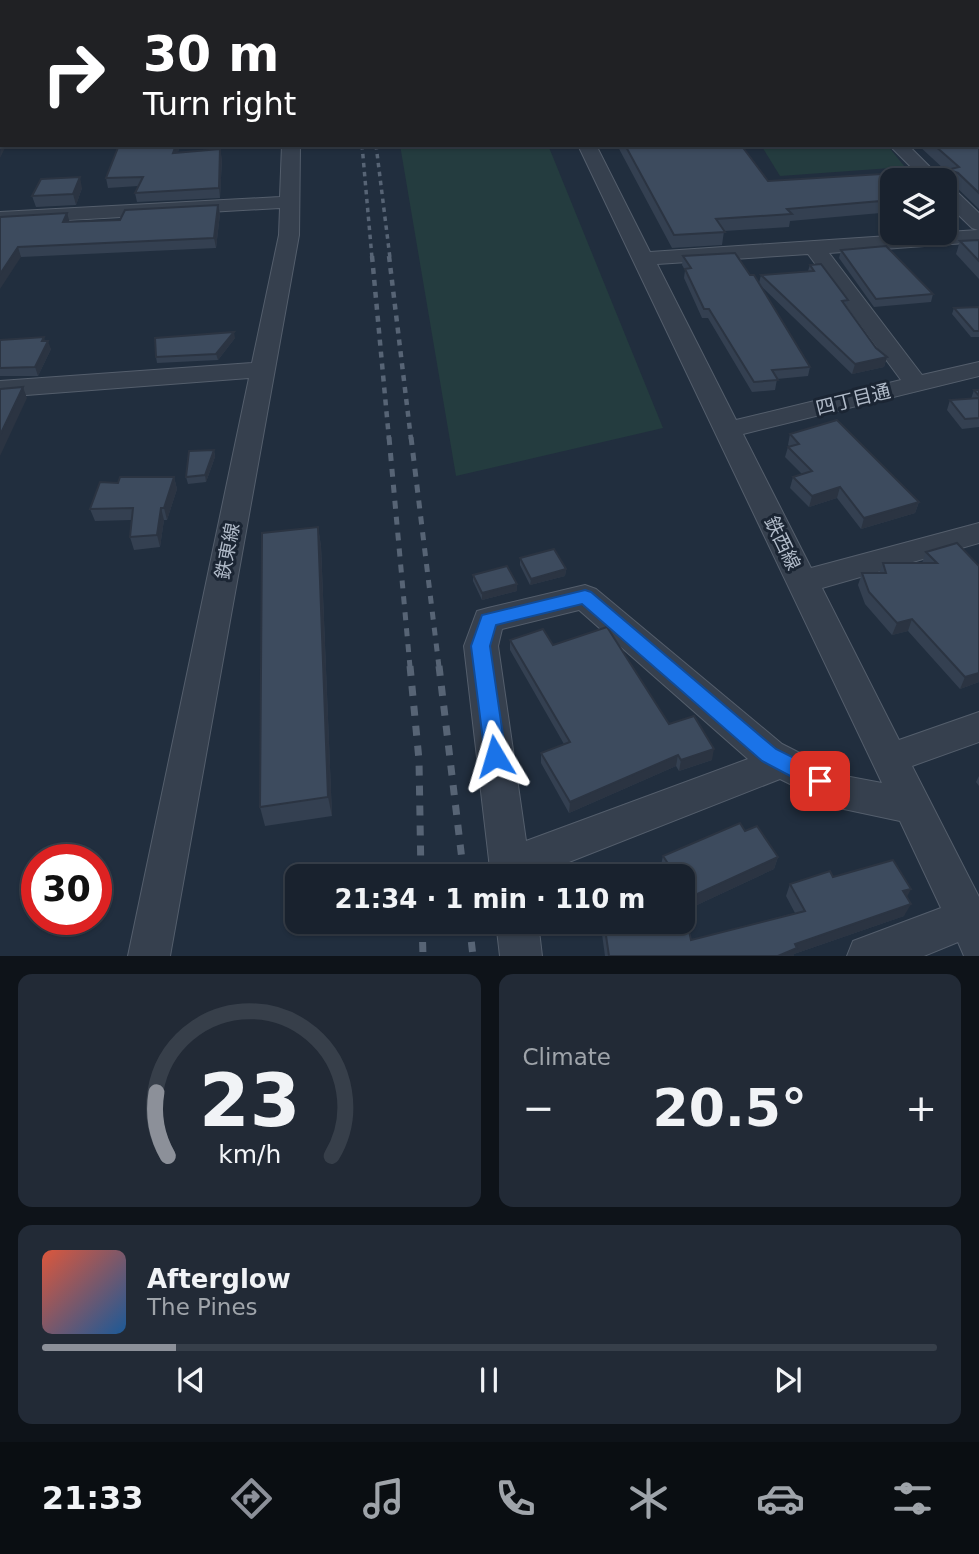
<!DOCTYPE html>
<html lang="en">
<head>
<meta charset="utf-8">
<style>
  :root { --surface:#19222e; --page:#222a36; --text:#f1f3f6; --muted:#9fa4aa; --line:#373f4a; --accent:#8c9099 }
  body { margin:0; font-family:"DejaVu Sans","Noto Sans JP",sans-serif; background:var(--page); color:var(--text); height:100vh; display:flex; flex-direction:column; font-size:26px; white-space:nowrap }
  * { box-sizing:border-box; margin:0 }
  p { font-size:23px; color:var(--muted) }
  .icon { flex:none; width:38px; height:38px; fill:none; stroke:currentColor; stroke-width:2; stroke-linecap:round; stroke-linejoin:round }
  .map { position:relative; height:956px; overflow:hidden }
  .sheet { display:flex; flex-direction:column; gap:18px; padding:18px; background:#0e1319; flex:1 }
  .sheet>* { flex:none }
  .guide { position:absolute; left:0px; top:0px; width:980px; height:147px; box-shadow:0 2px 5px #0004,0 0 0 2px var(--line); background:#202124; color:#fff; overflow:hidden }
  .fabs { position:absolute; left:880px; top:168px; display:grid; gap:14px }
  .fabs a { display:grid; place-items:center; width:77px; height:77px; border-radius:14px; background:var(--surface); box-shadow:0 2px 5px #0004,0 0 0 2px var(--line); font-size:35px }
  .speed { position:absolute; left:21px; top:844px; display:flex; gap:14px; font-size:35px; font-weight:700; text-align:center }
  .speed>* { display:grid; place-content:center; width:91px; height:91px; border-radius:50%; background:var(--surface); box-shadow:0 2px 5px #0004,0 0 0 2px var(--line); line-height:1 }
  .speed .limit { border:10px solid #d22; background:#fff; color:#111 }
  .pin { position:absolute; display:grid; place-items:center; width:60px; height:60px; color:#fff; margin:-30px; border-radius:14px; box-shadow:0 4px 10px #0006 }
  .me { position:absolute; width:77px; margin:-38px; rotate:353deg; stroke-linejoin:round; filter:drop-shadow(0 0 5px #0008) }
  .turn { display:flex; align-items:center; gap:24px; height:147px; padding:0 28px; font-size:32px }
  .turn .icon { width:91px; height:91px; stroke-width:2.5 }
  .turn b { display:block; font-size:49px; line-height:60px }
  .big { font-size:52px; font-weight:700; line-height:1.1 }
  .sheet .widget { flex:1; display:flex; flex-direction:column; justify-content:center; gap:10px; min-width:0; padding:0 24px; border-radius:14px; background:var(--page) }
  .sheet .dial { align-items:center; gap:0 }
  .dial svg { height:182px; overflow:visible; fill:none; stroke:var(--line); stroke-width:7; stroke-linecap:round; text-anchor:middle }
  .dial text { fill:var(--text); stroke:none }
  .song { display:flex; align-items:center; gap:21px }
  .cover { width:84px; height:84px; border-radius:10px; background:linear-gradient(135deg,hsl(10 70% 55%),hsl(210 70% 35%)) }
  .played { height:7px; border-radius:4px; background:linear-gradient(90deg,var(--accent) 15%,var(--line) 15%) }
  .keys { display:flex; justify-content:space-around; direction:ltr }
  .heat { display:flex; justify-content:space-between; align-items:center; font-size:38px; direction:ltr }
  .sheet .tiles { flex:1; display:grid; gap:18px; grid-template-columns:1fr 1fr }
  .widget:last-child { grid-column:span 2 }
  .trip { position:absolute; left:285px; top:864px; width:410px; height:70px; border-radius:14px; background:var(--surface); box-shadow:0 2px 5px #0004,0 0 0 2px var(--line); font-weight:700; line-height:70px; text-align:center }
  .tabs { display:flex; height:112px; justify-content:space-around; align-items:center; background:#0a0e12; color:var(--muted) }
  .tabs .icon { width:49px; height:49px }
  .tabs .current { color:var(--accent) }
  .tabs b { font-size:32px; color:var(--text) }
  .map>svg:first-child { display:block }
</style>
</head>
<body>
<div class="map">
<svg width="979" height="956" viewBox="0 0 979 956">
  <rect width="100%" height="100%" fill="#212e3e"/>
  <g fill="#243c3f">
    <polygon points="400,145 548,145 663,428 456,476"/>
    <polygon points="761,145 887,145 905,167 780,176"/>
  </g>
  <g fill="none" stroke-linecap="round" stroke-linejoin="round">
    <g stroke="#545e6c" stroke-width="2">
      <g id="minor">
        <rect x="104" y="0" width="14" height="2"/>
        <rect x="286" y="0" width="14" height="2"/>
        <polygon points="509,0 523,0 524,2 510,2"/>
        <polygon points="606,0 658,0 605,2"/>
        <polygon points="282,145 300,145 299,235 170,956 128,956 249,378 0,397 0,381 252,363 279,235 280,208 0,224 0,212 280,197"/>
        <path d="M578,145H596L650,252L978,230L972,228L945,202V185L952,187L979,213V242L829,253L922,375L979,362V376L743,434L811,568L979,523V543L822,588L899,740L979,712V742L912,766L979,897V956H964L958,942L924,956H847L853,941L941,908L900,821L839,808L780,779L531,877H491L464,646L477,611L488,608L585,585L596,589L782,744L845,776L882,783ZM808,254L901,380L736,420L657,264ZM579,610L748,759L526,841L498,646L502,629Z"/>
        <polygon points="889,145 908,145 943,180 924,180"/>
        <polygon points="496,922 538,922 542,956 500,956"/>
      </g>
    </g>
    <use href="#minor" fill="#36404e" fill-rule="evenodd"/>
    <g stroke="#576475" stroke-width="3.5" stroke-dasharray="4.5 4.5" stroke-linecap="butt">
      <polyline points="362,145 372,258"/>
      <polyline points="376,145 390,258"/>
    </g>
    <g stroke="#576475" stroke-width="4.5" stroke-dasharray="6 6" stroke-linecap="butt">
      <polyline points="372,256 389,439"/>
      <polyline points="389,256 411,439"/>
    </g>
    <g stroke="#576475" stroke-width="5" stroke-dasharray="8 8" stroke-linecap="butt">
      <polyline points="389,437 410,667"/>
      <polyline points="411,437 439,667"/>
    </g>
    <g stroke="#576475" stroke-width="7" stroke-dasharray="10 10" stroke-linecap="butt">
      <polyline points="410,666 419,760 421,877"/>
      <polyline points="439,666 464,877"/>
      <polyline points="422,922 423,956"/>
      <polyline points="469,922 473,956"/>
    </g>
  </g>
  <g fill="#344051">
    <rect x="118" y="0" width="159" height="2"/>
    <polygon points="706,0 979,0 979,209 954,185 946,183 946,190 955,198 951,211 945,211 945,180 892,180 892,212 790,221 789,227 724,231 722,245 672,248 617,145 741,145 768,181 945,170 918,145 978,145 978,2 707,2"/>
    <polygon points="119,145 180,145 178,152 222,158 220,198 137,202 135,193 138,186 108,188 106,178"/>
    <polygon points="82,188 76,205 36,207 32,196"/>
    <polygon points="218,205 220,214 216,248 21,257 0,217 67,213 69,222 120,220"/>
    <polygon points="979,240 979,279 956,254 960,241"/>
    <polygon points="841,250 933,294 931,302 874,307 839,258"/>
    <polygon points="683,256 750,275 759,283 761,275 808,271 810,265 848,300 846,307 876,348 887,357 884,367 852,374 760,285 810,367 808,376 777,379 775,390 752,392 708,318 702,318 684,278 685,270 682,265"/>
    <polygon points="979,307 979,337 971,337 952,314 954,308"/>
    <polygon points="235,338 218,360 157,363 156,357"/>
    <polygon points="0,340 45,341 51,349 38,376 0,376"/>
    <polygon points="974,390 979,390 979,427 962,429 947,410 950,400 971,399"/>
    <polygon points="790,434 919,502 915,513 861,529 837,498 809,507 790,488 793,477 802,474 785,457 788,447 789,446 788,445"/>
    <polygon points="214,450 215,457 206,482 188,484 186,477"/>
    <polygon points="174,477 177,489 167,520 164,520 160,547 134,550 130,537 131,520 95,521 90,509 118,483"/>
    <polygon points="318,527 321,546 332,816 265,826 260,807"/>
    <polygon points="926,552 979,566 979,682 960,689 908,631 892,635 865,604 858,585 862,573 879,573 883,563 922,563"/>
    <polygon points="520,558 566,569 565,576 530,585 520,565"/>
    <polygon points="473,575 517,591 482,600 473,581"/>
    <polygon points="510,640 669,724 712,760 679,771 676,766 569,813 541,763 541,753 564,744 510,650"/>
    <polygon points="979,776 979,786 976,782"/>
    <polygon points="745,831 778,857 774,869 682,912 682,877 650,877 652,866 661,865 663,856"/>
    <polygon points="833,877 907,897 904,916 794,954 794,956 605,956 601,927 570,930 569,922 637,922 640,935 691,940 795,913 786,896 790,884"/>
  </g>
  <g fill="#2b3442">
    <polygon points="1,133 2,145 5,145 5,148 0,158"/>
    <polygon points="176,145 180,145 175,162 173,153"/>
    <polygon points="220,149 222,158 220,198 219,188"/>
    <polygon points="80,177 82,188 76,205 73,194"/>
    <polygon points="218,205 220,214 216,248 214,238"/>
    <polygon points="67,213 70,223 63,222"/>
    <polygon points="18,247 21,257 0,289 0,274"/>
    <polygon points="234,332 235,338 218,360 216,354"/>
    <polygon points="44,337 46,344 48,341 51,349 38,376 35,367"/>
    <polygon points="887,357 884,367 852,374 855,364"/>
    <polygon points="23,387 27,398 0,456 0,435"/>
    <polygon points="214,450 215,457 206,482 205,475"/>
    <polygon points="174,477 177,489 167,520 164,508"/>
    <polygon points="840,487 837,498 809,507 812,496"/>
    <polygon points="919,502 915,513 861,529 864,518"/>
    <polygon points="161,508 164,520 160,547 157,535"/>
    <polygon points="318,527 321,546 332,816 328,797"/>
    <polygon points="566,569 565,576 530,585 531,579"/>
    <polygon points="517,584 517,591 482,600 482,593"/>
    <polygon points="912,619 908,631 892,635 897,623"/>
    <polygon points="979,673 979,682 960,689 965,677"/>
    <polygon points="714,749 712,760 679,771 681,760"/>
    <polygon points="678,755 676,766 569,813 570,802"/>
    <polygon points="778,857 774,869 682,912 682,901"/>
    <polygon points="911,889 905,901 903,891"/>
    <polygon points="911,904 904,916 794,954 794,956 778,956 795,944"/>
  </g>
  <g fill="#3d4b5e" stroke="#2b3442" stroke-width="2">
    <polygon points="0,0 50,0 49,2 2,2 0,1"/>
    <polygon points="121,0 142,0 142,2 120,2"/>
    <rect x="186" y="0" width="90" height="2"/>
    <polygon points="564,0 617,0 617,2 565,2"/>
    <polygon points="716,0 979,0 979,193 958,173 949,170 946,173 946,190 955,198 945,199 945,180 892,180 892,200 787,209 792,214 716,219 725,232 674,235 625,145 741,145 768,181 947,170 959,167 934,145 978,145 978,2 718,2"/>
    <polygon points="119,145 176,145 173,153 220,149 219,188 135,193 143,177 106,178"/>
    <polygon points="80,177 73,194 32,196 41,179"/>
    <polygon points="218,205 214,238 18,247 0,274 0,217 67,213 63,222 120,220 125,210"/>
    <polygon points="979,240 979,261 960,241"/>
    <polygon points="886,246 933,294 876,299 841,250"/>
    <polygon points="735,253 750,275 754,275 810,367 772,370 778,380 754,382 709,309 704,309 685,269 691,268 683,256"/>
    <polygon points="821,264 848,300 842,301 876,348 887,357 855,364 761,275 814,271 810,265"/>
    <polygon points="979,307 979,331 974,331 954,308"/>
    <polygon points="234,332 216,354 156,357 155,338"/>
    <polygon points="44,337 42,341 48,341 35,367 0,368 0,340"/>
    <polygon points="23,387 0,435 0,389"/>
    <polygon points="974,390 979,390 979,396"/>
    <polygon points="979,398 979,418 965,419 950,400"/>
    <polygon points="837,420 919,502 864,518 840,487 812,496 793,477 812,471 788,447 799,444 790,434"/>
    <polygon points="214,450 205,475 186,477 189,451"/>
    <polygon points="120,477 174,477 164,508 161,508 157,535 130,537 133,508 90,509 100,482 118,483"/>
    <polygon points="318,527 328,797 260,807 262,533"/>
    <polygon points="957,543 979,566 979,673 965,677 912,619 897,623 869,592 862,573 886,573 883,563 937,563 926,552"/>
    <polygon points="554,549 566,569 531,579 520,558"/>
    <polygon points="507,566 517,584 482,593 473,575"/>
    <polygon points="607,627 669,724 694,716 714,749 681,760 678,755 570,802 541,753 570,742 510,640 543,629 553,645"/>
    <polygon points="740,823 745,831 757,826 778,857 682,901 682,877 658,877 652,866 669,865 663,856"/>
    <polygon points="893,860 911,889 903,891 911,904 795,944 797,948 778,956 609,956 604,922 637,922 640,935 689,931 691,940 805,911 790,884 830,871 833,877"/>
    <polygon points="626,869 628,877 583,877 582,873"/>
  </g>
  <polygon fill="#1a73e8" stroke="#114b97" stroke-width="2" points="585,590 591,592 776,749 828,775 831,781 828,788 820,791 813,788 762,761 582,604 496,625 490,646 506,756 503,762 495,765 488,762 485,756 471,646 482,615"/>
  <g text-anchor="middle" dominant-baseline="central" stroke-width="6" stroke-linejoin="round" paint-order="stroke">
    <g font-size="19" fill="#b1bbc9" stroke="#1b2533">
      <text transform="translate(853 399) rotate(-14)">四丁目通</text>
      <text transform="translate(783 543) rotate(64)">鉄西線</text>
      <text transform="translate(227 551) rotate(-79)">鉄東線</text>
    </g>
  </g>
</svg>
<div class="fabs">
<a><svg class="icon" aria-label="layers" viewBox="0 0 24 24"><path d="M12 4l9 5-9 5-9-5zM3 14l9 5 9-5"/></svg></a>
</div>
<div class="speed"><div class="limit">30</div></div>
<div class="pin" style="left:820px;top:781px;background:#d93025"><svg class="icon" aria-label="arrive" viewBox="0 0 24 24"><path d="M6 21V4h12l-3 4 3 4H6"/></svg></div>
<svg class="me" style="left:495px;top:756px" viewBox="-20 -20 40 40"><path d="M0-17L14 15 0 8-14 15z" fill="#1a73e8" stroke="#fff" stroke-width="4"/></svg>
<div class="trip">21:34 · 1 min · 110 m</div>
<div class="guide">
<div class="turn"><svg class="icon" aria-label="right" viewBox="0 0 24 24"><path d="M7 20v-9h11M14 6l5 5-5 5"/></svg><div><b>30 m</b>Turn right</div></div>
</div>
</div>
<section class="sheet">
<div class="tiles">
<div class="widget dial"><svg viewBox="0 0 100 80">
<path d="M14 69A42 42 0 1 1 86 69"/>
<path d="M14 69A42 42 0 0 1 9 41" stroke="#8c9099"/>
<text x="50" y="56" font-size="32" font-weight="700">23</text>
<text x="50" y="72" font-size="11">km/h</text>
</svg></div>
<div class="widget"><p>Climate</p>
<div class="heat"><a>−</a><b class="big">20.5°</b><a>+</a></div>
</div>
<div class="widget">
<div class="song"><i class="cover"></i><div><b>Afterglow</b><p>The Pines</p></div></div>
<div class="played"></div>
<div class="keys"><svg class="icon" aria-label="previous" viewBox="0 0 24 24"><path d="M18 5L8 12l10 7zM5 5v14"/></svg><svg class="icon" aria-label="pause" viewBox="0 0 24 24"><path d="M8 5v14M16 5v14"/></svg><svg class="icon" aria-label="next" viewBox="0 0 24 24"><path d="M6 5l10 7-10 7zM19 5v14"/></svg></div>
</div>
</div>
</section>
<nav class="tabs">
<b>21:33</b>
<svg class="icon current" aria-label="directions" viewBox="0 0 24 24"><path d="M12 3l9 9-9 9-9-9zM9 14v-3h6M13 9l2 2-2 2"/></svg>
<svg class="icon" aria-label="music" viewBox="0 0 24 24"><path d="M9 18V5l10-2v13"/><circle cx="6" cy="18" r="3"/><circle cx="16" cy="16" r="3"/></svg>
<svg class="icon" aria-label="phone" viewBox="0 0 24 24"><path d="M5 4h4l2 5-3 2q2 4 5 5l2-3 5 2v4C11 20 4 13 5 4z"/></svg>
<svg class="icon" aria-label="climate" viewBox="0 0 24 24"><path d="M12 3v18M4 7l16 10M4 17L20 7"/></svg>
<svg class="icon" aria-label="car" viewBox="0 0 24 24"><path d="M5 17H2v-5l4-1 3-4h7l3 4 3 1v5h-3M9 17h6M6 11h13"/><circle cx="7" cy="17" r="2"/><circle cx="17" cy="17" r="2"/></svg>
<svg class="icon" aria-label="filters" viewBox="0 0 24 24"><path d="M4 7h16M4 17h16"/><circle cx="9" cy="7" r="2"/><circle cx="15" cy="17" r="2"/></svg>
</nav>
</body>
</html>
